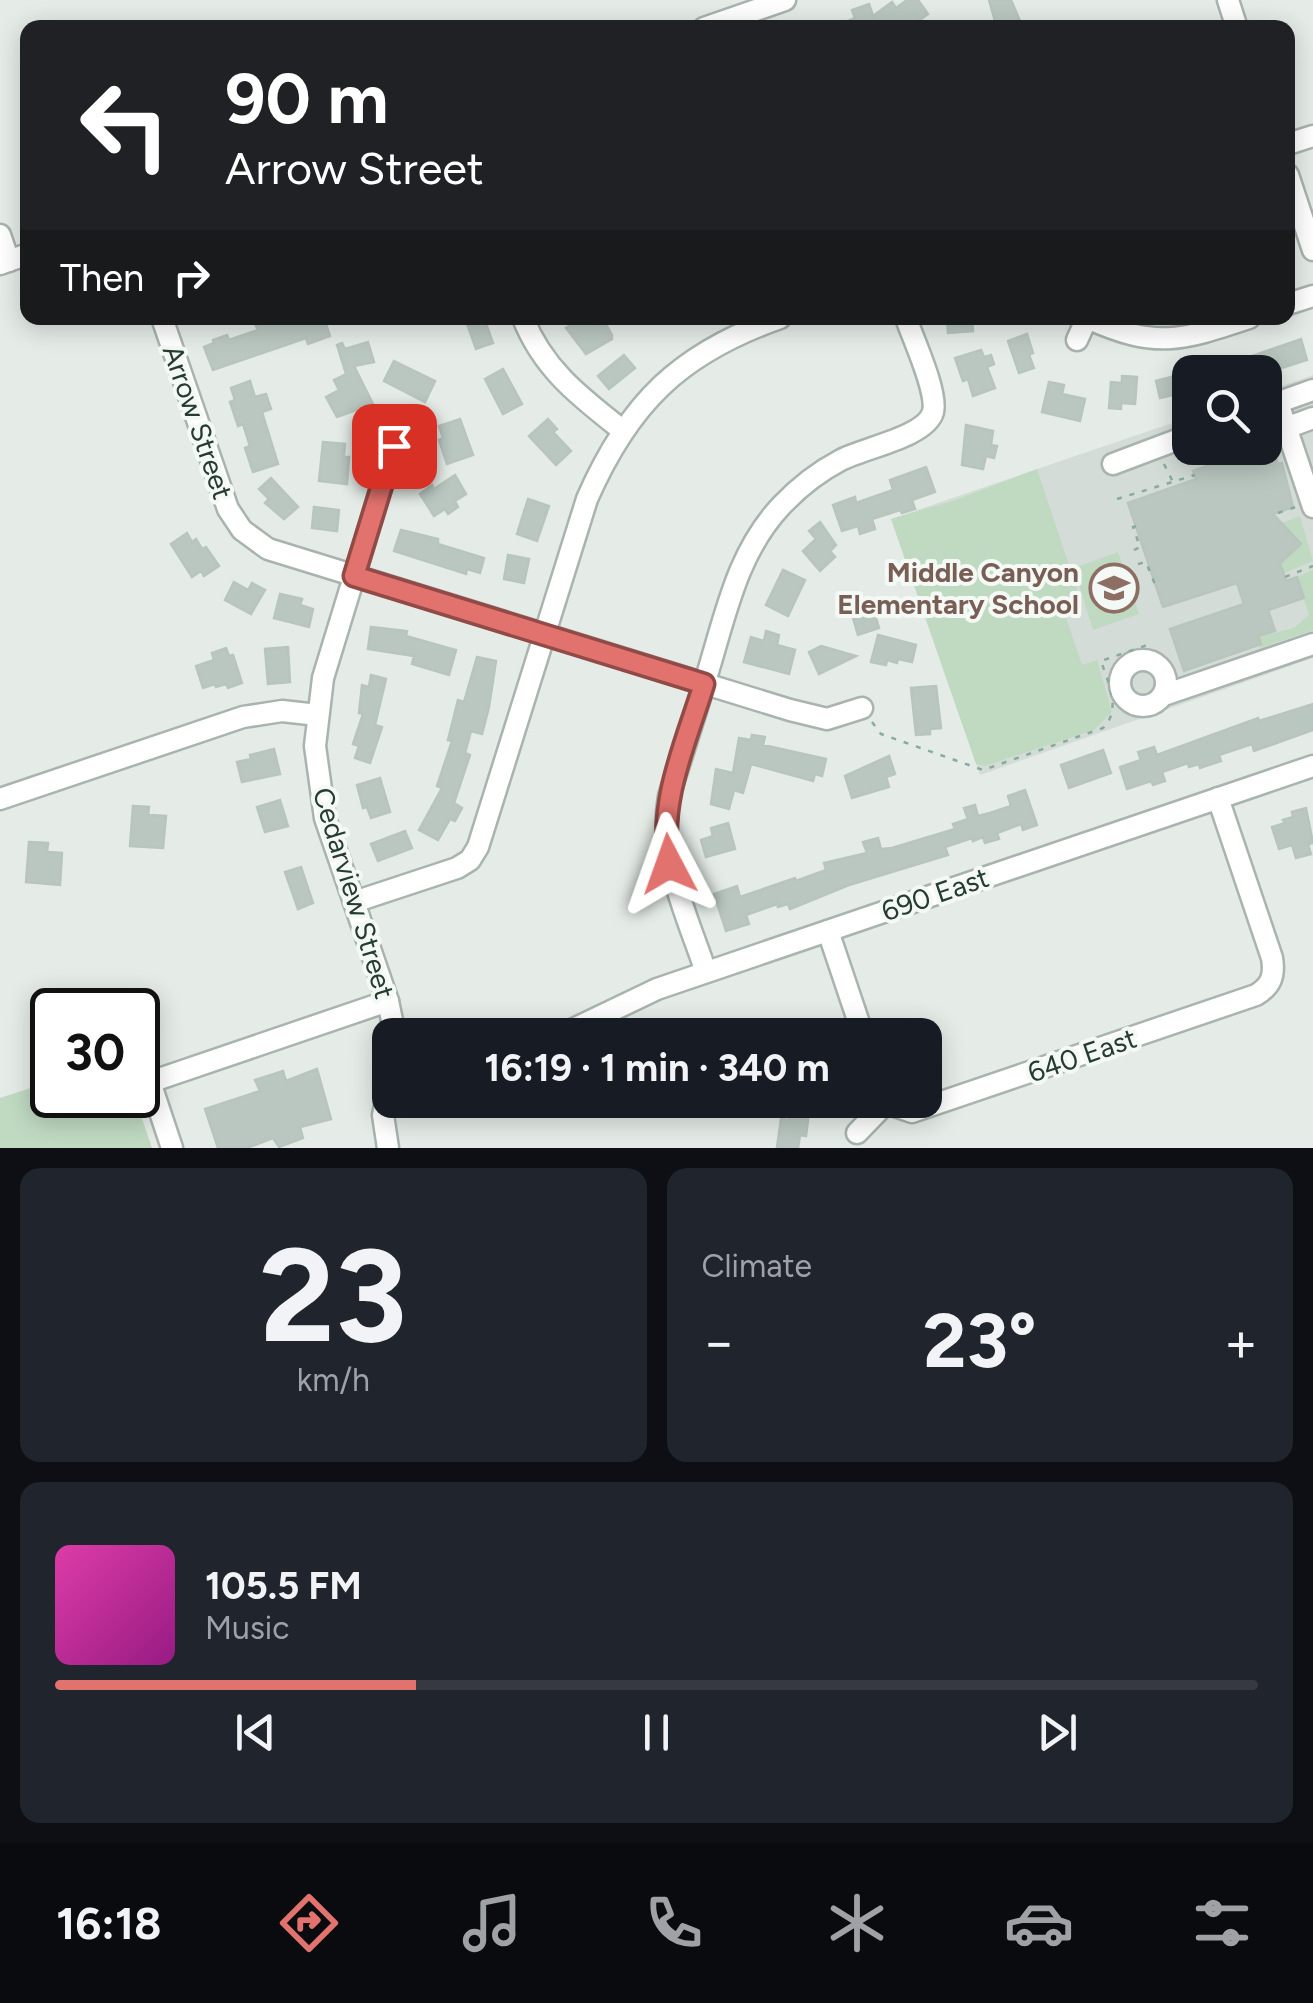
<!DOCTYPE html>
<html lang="en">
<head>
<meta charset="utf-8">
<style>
  :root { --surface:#171b24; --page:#20242c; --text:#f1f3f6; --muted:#9ea1a6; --line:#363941; --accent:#e1726d }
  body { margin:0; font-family:Figtree,sans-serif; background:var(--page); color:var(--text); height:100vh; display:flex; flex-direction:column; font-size:38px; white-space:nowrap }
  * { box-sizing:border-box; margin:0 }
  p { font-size:32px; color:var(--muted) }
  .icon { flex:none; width:55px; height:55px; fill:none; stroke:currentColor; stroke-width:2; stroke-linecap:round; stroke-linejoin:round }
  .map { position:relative; height:1148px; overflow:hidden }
  .sheet { display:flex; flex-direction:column; gap:20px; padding:20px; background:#0d0f14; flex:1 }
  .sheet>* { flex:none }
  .hud { position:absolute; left:20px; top:20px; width:1275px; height:305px; border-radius:20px; box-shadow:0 5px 25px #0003; background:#202124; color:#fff; overflow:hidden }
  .tools { position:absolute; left:1172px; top:355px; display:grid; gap:20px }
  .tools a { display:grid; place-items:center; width:110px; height:110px; border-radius:20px; background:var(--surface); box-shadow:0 5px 25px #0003; font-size:50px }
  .speed { position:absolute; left:30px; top:988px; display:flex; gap:20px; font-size:50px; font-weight:700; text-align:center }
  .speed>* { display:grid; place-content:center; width:130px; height:130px; border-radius:50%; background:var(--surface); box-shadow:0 5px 25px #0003; line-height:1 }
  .speed .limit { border:5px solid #111; border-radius:15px; background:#fff; color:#111 }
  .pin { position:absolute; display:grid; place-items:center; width:85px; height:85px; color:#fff; margin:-42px; border-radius:20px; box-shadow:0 5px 15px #0006 }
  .me { position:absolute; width:110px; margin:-55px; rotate:356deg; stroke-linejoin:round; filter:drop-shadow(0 0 8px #0008) }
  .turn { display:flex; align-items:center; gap:35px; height:210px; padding:0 40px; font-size:45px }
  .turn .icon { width:130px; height:130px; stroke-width:2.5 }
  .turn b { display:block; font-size:70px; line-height:85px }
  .then { display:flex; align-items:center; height:95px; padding:0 40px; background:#0003; gap:20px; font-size:38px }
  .big { font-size:75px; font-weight:700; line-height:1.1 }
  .sheet .tile { flex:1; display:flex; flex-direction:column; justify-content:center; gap:15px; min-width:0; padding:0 35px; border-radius:20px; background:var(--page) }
  .sheet .dial { align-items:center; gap:0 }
  .dial b { font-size:130px; line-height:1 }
  .song { display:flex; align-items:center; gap:30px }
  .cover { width:120px; height:120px; border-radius:15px; background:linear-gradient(135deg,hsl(320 70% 55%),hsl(310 70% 35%)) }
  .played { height:10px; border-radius:5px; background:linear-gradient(90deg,var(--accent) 30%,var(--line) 30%) }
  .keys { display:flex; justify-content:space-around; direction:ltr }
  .heat { display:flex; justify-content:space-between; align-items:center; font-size:55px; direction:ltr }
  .sheet .tiles { flex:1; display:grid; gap:20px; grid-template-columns:1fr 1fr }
  .tile:last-child { grid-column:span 2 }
  .trip { position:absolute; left:372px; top:1018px; width:570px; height:100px; border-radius:20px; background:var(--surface); box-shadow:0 5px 25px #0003; font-weight:700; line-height:100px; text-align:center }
  .tab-bar { display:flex; height:160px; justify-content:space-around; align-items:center; background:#090b0e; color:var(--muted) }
  .tab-bar .icon { width:70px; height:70px }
  .tab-bar .active { color:var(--accent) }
  .tab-bar b { font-size:45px; color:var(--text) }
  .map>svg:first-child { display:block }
</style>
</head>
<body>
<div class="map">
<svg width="1313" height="1148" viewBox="0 0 1313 1148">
  <rect width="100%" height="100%" fill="#e5ece7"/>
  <polygon fill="#d3dcd6" points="1313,375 1313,658 980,775 891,519 1190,417 1190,448 1265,448 1265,392"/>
  <g fill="#c0dac2">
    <polygon points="1037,469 1081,601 1063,608 1082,665 1097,660 1112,712 1094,730 985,766 976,764 891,519 953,501"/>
    <polygon points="1300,516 1313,561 1284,573 1280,563 1300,544 1282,523"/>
    <polygon points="1118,552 1139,614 1093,630 1074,568"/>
    <polygon points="1313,570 1313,630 1260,648 1258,637 1294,628 1309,615 1297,577"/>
    <polygon points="52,1081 52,1095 134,1095 152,1148 0,1148 0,1098"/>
  </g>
  <g fill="#bac7c0" stroke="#b8c5bd" stroke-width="2.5">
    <polygon points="907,0 918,0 928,14 909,28 833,28 855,18 852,10 869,4 873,16 892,2 896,8"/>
    <polygon points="989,0 1011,0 1023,28 997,28"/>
    <polygon points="281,318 324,318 330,336 308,344 306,338 213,370 204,347 214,343 213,340 227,335 229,340 258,330 256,326"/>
    <polygon points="465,318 484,318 493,343 476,349"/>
    <polygon points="584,318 590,318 596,326 604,321 612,335 612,339 586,354 566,328"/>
    <polygon points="947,318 972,318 973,331 948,333"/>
    <polygon points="1027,334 1033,353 1029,355 1034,368 1019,373 1008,341"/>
    <polygon points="1301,339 1307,360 1269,372 1235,372 1232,363"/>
    <polygon points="368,342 374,362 354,366 373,404 337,417 326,397 339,390 334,380 346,374 337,345 342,343 345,349"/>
    <polygon points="981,350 984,357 991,355 994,364 987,367 995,388 973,396 968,379 963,381 955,358"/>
    <polygon points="624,355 635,368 609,389 598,376"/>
    <polygon points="394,361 435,381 425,402 384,381"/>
    <polygon points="503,369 522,404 503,414 485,379"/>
    <polygon points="1190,372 1190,391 1160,398 1156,381"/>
    <polygon points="1122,376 1137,377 1135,404 1121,403 1121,409 1109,408 1111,382 1122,383"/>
    <polygon points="250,381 255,397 266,394 271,409 262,412 278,464 253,472 245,448 250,446 243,424 238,426 230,402 235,400 231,388"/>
    <polygon points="1049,382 1064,385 1062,394 1085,399 1080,421 1042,412"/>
    <polygon points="460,419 473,455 447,464 439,440 443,438 439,426"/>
    <polygon points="548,419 557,429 553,432 571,451 556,465 529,436"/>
    <polygon points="966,425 993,431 991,445 997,446 994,458 986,456 983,469 962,465"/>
    <polygon points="323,442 345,444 344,457 349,457 347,484 319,481"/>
    <polygon points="1200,448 1232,448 1234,453 1249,448 1272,448 1278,464 1282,463 1293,507 1273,514 1301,544 1280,563 1286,581 1297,577 1304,598 1268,610 1275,631 1258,636 1261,644 1184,671 1170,629 1244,604 1237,583 1163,607 1128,503 1196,479 1193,471 1207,466"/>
    <polygon points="926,467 935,492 912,500 915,509 902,513 900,510 872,519 875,529 860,534 858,526 842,531 833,505 855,497 856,503 893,490 890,480"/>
    <polygon points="455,475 466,494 455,501 458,507 448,514 445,509 434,516 420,494 432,485 434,489"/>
    <polygon points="271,478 298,507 284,519 265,503 269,499 259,489"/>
    <polygon points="528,499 549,506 537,541 517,534"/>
    <polygon points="314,507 339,510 337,531 312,528"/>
    <polygon points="820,522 836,545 830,551 835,557 820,571 803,551 816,539 809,531"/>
    <polygon points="401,530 438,539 438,544 484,558 480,573 467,569 466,574 394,551"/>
    <polygon points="187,533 192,542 196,539 202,549 206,547 219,566 204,576 201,571 192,577 171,544"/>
    <polygon points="508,555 529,559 524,583 504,579"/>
    <polygon points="783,570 805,580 788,616 766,605"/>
    <polygon points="234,582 248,590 252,583 265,590 251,614 225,600"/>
    <polygon points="280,594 302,599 300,605 313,609 309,627 274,618"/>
    <polygon points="871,601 879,628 858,635 850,608"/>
    <polygon points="371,627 407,631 406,636 456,650 449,675 412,664 414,656 368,649"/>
    <polygon points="766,631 779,635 777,645 795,650 789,674 744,662 751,637 764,641"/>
    <polygon points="878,635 916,645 912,662 898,659 897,663 887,660 886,665 871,662"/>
    <polygon points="821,646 856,656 819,674 809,652"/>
    <polygon points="288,647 290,682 268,684 265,649"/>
    <polygon points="226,648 229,656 233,655 242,683 228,688 226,684 216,687 215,684 203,688 196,666 214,660 212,653"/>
    <polygon points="477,657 496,661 489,707 482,734 471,731 465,753 470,755 454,803 462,808 455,821 450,819 438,840 419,830 442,788 437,786 452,741 448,740 458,700 464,702"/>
    <polygon points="371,675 386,679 375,725 382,727 370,763 355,758 359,746 353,744 363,714 359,713 362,685 369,687"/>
    <polygon points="936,686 941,728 930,729 930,734 916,735 911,688"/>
    <polygon points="1313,704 1313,730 1254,751 1252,744 1219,755 1221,761 1200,768 1199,764 1189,767 1188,763 1162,772 1165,781 1153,785 1151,781 1127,789 1120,767 1141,760 1138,752 1154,747 1157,755 1258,718 1259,721"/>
    <polygon points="752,735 765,737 763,745 826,759 822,776 815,774 813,781 751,764 743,793 734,790 729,809 711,804 716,769 733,773 739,738 751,740"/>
    <polygon points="274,749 280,774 242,782 237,762 251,759 250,755"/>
    <polygon points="1103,750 1111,773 1069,788 1061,765"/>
    <polygon points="889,756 895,774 886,777 889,787 852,798 845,776"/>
    <polygon points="380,778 390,812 371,818 367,807 363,808 357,785"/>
    <polygon points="1025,790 1037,825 1023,830 1021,824 997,833 999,839 985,843 983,837 973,841 972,838 945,847 948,855 849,885 790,909 788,904 778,907 777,904 746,915 749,924 726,931 714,894 737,886 740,897 795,878 796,881 826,870 824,863 867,853 863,842 878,838 881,849 892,848 955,829 953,824 968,819 964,808 975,805 978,816 990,813 1011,806 1008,796"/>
    <polygon points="280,800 288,826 265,832 257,807"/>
    <polygon points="133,806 149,807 148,815 166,816 163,848 130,846"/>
    <polygon points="1306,808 1313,843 1308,844 1311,854 1296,858 1292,845 1279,849 1272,827 1285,823 1283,820 1293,817 1292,812"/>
    <polygon points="728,823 735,849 706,857 701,840 713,836 711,828"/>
    <polygon points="405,831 412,848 378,861 371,844"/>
    <polygon points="29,842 48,843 47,852 62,853 60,885 26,882"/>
    <polygon points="301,867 313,903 298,909 285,872"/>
    <polygon points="317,1069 331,1119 300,1127 303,1138 279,1147 273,1138 247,1148 218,1148 205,1109 260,1091 255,1080 283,1071 286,1081"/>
    <polygon points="791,1109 809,1111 806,1136 800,1135 798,1148 777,1147 781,1119 789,1120"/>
  </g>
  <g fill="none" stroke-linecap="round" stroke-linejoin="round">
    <g stroke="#a8b4ad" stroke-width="25">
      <g id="minor">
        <polyline points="1228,0 1237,28"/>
        <polyline points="704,28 785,0"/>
        <polyline points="1288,144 1313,136"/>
        <polyline points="1288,175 1313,250"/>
        <polyline points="0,235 9,261"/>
        <polyline points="0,264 28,254"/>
        <polyline points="1288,304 1313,296"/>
        <polyline points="162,318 228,509 242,530 268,549 790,710 827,719 862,708"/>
        <path d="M523,318C543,369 580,397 622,430"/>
        <path d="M1087,318C1156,349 1180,341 1249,318"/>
        <polyline points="1077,340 1087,318"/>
        <polyline points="1278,403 1313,507"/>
        <polyline points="1268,406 1313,390"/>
        <polyline points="1286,428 1313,418"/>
        <polyline points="394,446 323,678 315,746 325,818 388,1001 395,1035"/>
        <polyline points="1113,464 1190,435"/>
        <circle cx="1143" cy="683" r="23"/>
        <polyline points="1164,695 1313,644"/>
        <polyline points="0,799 243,717 282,711 318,715"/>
        <path d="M354,902L457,868L470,860L478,847L587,499C629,403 680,353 780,318"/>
        <polyline points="828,931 863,1035"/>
        <path d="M706,972C687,915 658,858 669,796C683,752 697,709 710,665C727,608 739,551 781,506C798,488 818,472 841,460C863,448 926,437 933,412C938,392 913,339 906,318"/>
        <polyline points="561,1035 657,989 1313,766"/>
        <path d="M886,1103L912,1112L1256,995C1271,986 1275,976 1272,958L1218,798"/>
        <polyline points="857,1133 886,1103"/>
        <polyline points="172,1148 152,1088 156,1080 388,1001"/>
        <polyline points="388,1148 383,1115 390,1082"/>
      </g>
    </g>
    <g stroke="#89ac9a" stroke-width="2.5" stroke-dasharray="5 8" stroke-linecap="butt">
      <polyline points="1164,464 1173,482"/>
      <polyline points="1117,499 1195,475"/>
      <polyline points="1278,513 1296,507"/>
      <polyline points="1134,550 1140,547 1133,527 1137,526"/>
      <polyline points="1138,564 1146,562 1156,587"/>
      <polyline points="1285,577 1313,566"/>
      <path d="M872,722L881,734L983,770L1103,728C1122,710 1108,682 1101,661L1150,644"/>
    </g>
    <use href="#minor" stroke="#fff" stroke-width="20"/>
  </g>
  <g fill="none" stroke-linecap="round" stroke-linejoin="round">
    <g stroke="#924a47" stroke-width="25">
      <path id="route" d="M394,446L354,576L704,684C686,742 658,802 669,864"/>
    </g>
    <use href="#route" stroke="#e1726d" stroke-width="18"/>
  </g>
  <defs>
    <g id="school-ring" transform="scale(2.5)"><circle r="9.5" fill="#f5f9f6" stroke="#8d6e63" stroke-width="1.5"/><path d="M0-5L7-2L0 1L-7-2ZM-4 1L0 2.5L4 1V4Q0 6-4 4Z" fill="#8d6e63"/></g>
  </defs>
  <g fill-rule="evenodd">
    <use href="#school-ring" x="1114" y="588"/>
  </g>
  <g text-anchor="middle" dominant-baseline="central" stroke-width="8" stroke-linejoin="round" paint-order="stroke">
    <g font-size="28" fill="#263c31" stroke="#f5f9f6">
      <text transform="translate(198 422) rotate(71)">Arrow Street</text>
      <text transform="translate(354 893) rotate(73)">Cedarview Street</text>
      <text transform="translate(935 894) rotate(-19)">690 East</text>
      <text transform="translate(1082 1055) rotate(-19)">640 East</text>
    </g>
    <g font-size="28" font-weight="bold" fill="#785e54" stroke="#f5f9f6" text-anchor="end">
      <text x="1079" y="572">Middle Canyon<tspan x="1079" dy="32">Elementary School</tspan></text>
    </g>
  </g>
</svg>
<div class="tools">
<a><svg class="icon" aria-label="search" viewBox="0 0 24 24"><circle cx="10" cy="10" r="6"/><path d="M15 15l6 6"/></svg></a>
</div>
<div class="speed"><div class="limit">30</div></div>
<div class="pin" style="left:394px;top:446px;background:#d93025"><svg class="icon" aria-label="arrive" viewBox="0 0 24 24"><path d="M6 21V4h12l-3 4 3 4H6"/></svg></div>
<svg class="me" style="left:669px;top:864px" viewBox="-20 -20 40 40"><path d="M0-17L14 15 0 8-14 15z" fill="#e1726d" stroke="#fff" stroke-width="4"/></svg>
<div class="trip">16:19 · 1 min · 340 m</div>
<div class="hud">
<div class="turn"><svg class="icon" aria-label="left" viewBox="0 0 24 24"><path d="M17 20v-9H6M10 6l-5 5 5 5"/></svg><div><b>90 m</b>Arrow Street</div></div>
<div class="then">Then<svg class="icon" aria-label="right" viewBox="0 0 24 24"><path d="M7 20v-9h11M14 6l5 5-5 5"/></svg></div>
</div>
</div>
<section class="sheet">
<div class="tiles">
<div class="tile dial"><b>23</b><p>km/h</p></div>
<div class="tile"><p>Climate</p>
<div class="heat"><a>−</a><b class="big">23°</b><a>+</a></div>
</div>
<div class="tile">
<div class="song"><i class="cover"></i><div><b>105.5 FM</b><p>Music</p></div></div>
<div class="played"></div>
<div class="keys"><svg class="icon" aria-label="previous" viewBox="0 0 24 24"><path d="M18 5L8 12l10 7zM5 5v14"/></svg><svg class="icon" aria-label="pause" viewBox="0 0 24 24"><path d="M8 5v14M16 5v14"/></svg><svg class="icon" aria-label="next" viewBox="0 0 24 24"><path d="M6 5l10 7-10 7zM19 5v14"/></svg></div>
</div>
</div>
</section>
<nav class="tab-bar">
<b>16:18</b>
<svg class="icon active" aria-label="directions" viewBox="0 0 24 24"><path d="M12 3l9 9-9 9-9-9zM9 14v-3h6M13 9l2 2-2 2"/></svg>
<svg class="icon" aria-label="music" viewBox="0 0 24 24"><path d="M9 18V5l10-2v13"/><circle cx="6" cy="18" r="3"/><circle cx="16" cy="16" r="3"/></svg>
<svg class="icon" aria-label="phone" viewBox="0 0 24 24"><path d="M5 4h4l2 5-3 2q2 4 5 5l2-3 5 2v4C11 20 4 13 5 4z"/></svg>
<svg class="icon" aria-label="climate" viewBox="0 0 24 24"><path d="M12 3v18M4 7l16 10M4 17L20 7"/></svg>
<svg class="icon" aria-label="car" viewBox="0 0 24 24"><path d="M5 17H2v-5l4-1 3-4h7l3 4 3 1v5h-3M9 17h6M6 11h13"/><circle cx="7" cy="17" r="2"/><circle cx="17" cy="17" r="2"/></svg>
<svg class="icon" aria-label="filters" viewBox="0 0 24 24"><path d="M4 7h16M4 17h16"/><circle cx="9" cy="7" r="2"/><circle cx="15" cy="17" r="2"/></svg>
</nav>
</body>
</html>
